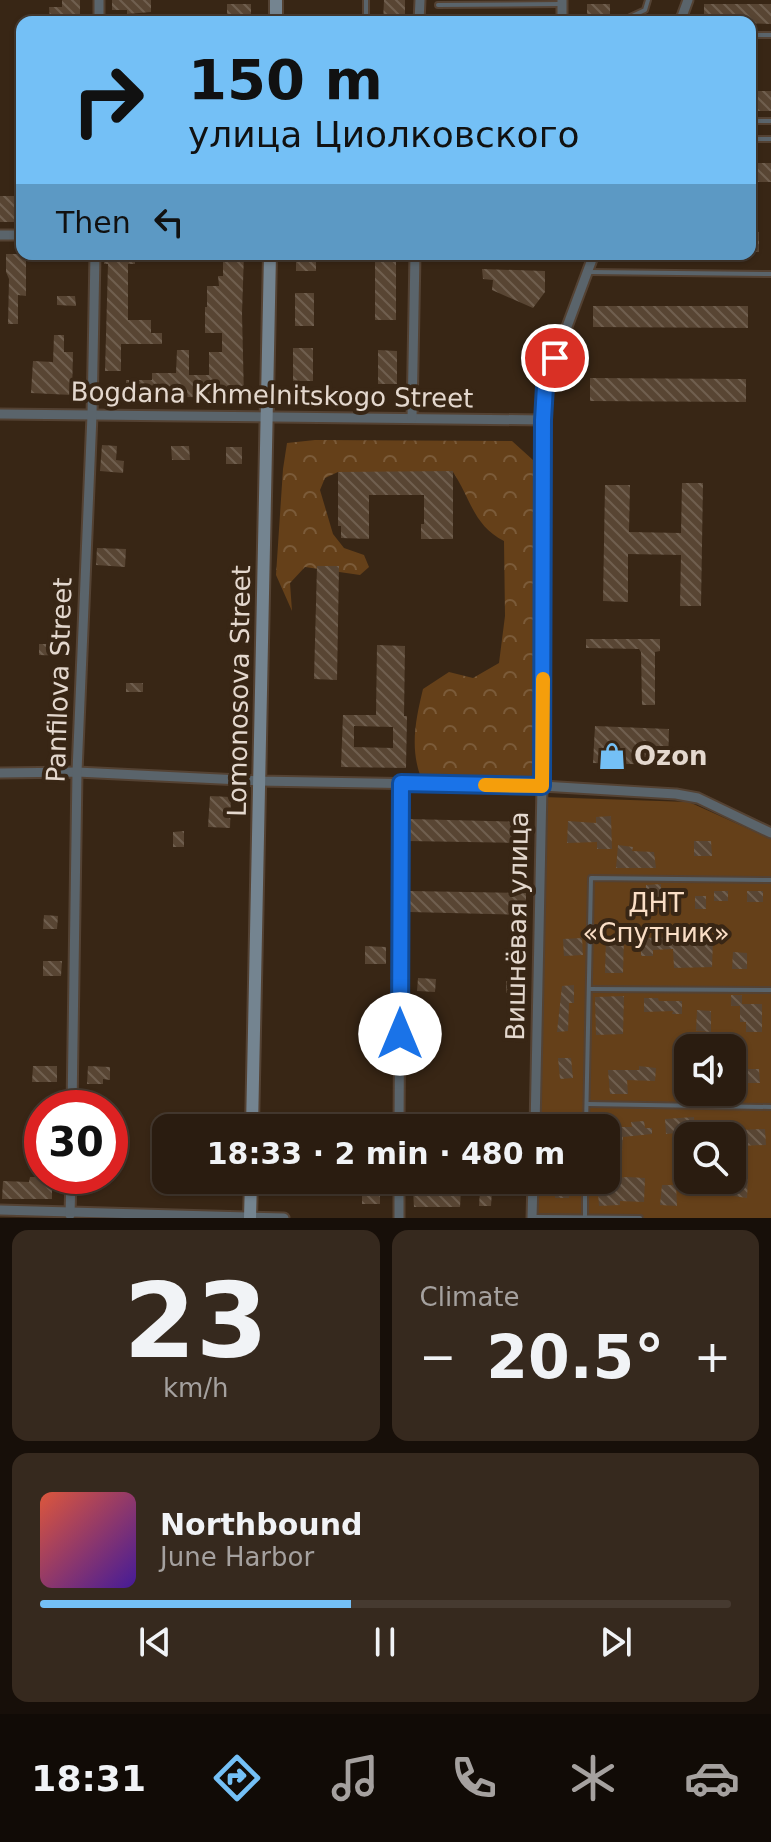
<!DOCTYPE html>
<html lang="en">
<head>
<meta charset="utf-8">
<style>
  :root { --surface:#2a1c10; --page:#36291e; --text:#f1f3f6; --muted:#a5a19f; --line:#463a30; --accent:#74c0f6 }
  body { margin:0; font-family:"DejaVu Sans",sans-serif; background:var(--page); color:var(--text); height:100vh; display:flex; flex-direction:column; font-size:30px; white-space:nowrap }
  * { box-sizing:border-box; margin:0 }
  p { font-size:26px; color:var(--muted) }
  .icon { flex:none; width:44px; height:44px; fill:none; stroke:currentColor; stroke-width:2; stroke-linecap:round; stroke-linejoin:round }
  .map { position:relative; height:1218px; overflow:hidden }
  .panel { display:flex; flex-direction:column; gap:12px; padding:12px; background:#170f09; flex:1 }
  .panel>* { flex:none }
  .hud { position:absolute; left:16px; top:16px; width:740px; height:244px; border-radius:16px; box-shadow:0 2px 6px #0004,0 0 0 2px var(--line); background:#74c0f6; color:#111; overflow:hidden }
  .controls { position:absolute; left:674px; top:1034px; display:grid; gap:16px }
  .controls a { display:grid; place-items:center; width:72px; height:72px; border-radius:16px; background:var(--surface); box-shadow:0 2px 6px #0004,0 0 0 2px var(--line); font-size:40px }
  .speed { position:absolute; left:24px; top:1090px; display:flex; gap:16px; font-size:40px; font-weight:700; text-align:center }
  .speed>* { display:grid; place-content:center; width:104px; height:104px; border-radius:50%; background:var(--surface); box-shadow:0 2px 6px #0004,0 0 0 2px var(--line); line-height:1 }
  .speed .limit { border:12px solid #d22; background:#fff; color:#111 }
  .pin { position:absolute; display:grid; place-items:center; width:68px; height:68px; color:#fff; margin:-34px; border:4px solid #fff; border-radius:50%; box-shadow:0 2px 8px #0007 }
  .me { position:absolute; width:88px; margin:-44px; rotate:0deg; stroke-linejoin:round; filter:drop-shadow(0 0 6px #0008) }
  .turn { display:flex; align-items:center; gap:28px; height:168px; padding:0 40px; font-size:36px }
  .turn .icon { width:104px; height:104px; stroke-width:2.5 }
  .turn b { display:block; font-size:56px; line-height:68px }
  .then { display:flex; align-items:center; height:76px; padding:0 40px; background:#0003; gap:16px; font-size:30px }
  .big { font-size:60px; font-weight:800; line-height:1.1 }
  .panel .tile { flex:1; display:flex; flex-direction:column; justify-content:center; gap:12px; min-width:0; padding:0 28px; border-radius:16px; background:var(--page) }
  .panel .dial { align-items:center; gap:0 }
  .dial b { font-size:104px; line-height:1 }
  .song { display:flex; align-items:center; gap:24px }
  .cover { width:96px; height:96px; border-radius:12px; background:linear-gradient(135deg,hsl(10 70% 55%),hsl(260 70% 35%)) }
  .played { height:8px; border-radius:4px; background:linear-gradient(90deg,var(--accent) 45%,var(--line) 45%) }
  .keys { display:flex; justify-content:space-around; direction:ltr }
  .heat { display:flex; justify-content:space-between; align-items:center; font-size:44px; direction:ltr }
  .panel .tiles { flex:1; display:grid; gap:12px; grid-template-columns:1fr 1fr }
  .tile:last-child { grid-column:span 2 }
  .trip { position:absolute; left:152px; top:1114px; width:468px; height:80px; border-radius:16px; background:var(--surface); box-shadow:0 2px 6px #0004,0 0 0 2px var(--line); font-weight:800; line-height:80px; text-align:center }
  .tab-bar { display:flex; height:128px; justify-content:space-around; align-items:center; background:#110b06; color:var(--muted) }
  .tab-bar .icon { width:56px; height:56px }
  .tab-bar .active { color:var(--accent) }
  .tab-bar b { font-size:36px; color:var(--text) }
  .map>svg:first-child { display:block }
</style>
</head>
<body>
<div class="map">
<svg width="771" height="1218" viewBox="0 0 771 1218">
  <defs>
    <pattern id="forest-crowns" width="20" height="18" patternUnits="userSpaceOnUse" patternTransform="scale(2)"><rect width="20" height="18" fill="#654019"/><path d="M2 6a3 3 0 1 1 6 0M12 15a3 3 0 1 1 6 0" fill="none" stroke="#7b5b39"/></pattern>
    <pattern id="building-back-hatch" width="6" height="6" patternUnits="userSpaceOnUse" patternTransform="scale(2)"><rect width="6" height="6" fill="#584533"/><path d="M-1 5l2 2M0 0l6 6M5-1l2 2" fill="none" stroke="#705f4f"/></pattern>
  </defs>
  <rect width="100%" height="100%" fill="#382615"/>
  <path fill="#654019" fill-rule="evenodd" d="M543,797L689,802L771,839V1218H534L535,1180H606V1128H536ZM688,1048H732V1092H688ZM688,1136H732V1180H688Z"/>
  <path fill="url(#forest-crowns)" d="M315,440L512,441L533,460L535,773L521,785L454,784L420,775C410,746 416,718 423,689L449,672L473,678L499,663L505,616L504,541C473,525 471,499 453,472H338L325,478L320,490L333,534L344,548L364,555L369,567L360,575L305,567L290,583L292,611L276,575L283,469L287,443Z"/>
  <g fill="url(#building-back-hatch)" fill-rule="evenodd">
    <polygon points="62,0 80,0 80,22 50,21 49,7 62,7"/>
    <polygon points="112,0 151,0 151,12 127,14 127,10 112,10"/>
    <polygon points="384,0 405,0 405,22 383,22"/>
    <rect x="227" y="4" width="24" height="18"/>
    <rect x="587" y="4" width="23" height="18"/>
    <polygon points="704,4 771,4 771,24 704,22"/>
    <rect x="750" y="91" width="21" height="20"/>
    <rect x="750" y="163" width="21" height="19"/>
    <polygon points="0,196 17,196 21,222 0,222"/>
    <rect x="750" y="232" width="9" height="20"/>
    <polygon points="6,254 26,254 26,296 18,295 18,324 8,324 9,279 6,272"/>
    <polygon points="104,254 135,254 135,264 128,264 128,320 151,320 151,333 162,333 162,344 121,344 121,371 105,371 108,264 104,264"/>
    <polygon points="223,254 244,254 242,313 244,398 126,396 126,380 152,380 152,373 176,373 177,350 189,350 189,375 209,375 209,352 222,352 222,333 205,333 205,307 207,307 207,286 219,286 218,276 223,276"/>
    <rect x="296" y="254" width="20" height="17"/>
    <rect x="375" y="254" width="21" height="66"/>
    <polygon points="482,269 545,271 545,292 533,308 492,290 493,280 483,279"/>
    <rect x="295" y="293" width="19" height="33"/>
    <polygon points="57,296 75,296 76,306 57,305"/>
    <polygon points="593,306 748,306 748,328 593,327"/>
    <polygon points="54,335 64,335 64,352 73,352 72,395 31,393 33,361 53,362"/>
    <rect x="293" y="348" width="20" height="33"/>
    <polygon points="378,350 397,351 397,384 378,384"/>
    <polygon points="590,378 746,379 746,402 590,401"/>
    <polygon points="102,445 117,446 116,460 124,461 123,473 100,471"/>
    <polygon points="171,446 189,446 190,460 172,460"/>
    <rect x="226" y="447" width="16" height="17"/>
    <polygon points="453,471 453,539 421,539 421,524 424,524 424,495 369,495 369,539 341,538 341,526 338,526 338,472"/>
    <polygon points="682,483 703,483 701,606 680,606 681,555 628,554 628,602 603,601 605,485 630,485 629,532 681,533"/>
    <polygon points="97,548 126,549 125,567 96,565"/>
    <polygon points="317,566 339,566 337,680 314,679"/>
    <polygon points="52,637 65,637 65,656 39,655 39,644 52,644"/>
    <polygon points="586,639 660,639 660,651 655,652 655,705 642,705 641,652 639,649 586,648"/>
    <path d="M377,645L405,646L404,716H407L406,768L341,767L343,715H376ZM354,726L393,727V748L354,747Z"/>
    <rect x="126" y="683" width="17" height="9"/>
    <polygon points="595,726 669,729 668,765 593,763"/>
    <polygon points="210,796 231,797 230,828 208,827"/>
    <polygon points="611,816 612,849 597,849 597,842 567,843 568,821 596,823 596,817"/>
    <polygon points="409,819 531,822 531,843 408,841"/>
    <polygon points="184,831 184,847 173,847 173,832"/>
    <polygon points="694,841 711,841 712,856 694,856"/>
    <polygon points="618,845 633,847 632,851 654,852 656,868 616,868"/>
    <polygon points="661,884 661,900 646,900 646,885"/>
    <polygon points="410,891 526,893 526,915 410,912"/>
    <rect x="714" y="891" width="14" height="10"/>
    <rect x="747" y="891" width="16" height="11"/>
    <rect x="695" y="896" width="11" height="13"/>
    <polygon points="44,915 58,916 57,929 43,929"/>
    <polygon points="606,937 624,938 623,973 605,973"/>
    <polygon points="681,937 681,940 713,940 712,967 674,968 673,949 653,950 653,956 641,956 641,938"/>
    <polygon points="582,938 583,955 564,956 563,939"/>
    <polygon points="365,946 386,947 386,964 365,964"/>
    <polygon points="733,952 747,953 747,969 732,969"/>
    <polygon points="43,961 62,961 61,976 43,976"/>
    <polygon points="418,978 436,979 435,992 417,991"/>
    <polygon points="506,981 522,981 521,993 506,993"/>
    <polygon points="574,985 574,1003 569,1003 568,1031 557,1032 562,986"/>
    <polygon points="731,995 742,995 742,1004 762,1004 762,1032 746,1032 746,1022 740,1022 740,1006 731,1006"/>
    <polygon points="624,996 623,1034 596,1035 595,997"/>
    <polygon points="644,998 658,998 659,1001 682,1001 682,1014 672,1014 673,1011 644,1012"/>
    <polygon points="697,1010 711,1011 711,1032 696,1031"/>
    <polygon points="558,1058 571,1058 573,1078 560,1079"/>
    <polygon points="33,1066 57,1066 57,1082 32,1082"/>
    <polygon points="88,1066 110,1067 110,1080 103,1079 103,1084 87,1084"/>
    <polygon points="639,1066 656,1068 655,1081 627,1080 628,1094 610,1094 608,1070 639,1070"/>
    <polygon points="745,1069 759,1069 760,1083 746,1083"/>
    <rect x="501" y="1112" width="19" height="14"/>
    <polygon points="557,1112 574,1113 574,1128 557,1128"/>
    <polygon points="694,1117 695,1136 688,1136 688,1145 679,1146 678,1133 666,1134 665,1119"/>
    <polygon points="644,1121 645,1128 652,1128 652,1134 623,1137 622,1151 606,1150 606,1127 632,1127 631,1122"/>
    <rect x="718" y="1121" width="12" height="15"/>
    <polygon points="765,1129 766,1145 736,1146 736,1130"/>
    <polygon points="30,1177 52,1177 52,1199 2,1199 3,1181 29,1182"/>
    <polygon points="627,1177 645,1178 644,1202 620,1201 620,1205 599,1206 597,1180"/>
    <polygon points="734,1178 748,1179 747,1198 733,1196"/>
    <rect x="362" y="1180" width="18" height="24"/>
    <polygon points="556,1180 571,1180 569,1198 555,1198"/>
    <polygon points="662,1185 676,1185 677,1206 660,1205"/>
    <polygon points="445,1188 461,1190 460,1207 414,1207 413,1190"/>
    <polygon points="480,1191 492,1191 491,1206 479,1206"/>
  </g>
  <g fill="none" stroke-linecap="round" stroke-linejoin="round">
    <g stroke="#544233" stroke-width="8">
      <g id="lane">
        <polyline points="438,5 560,4"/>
        <polyline points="366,22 366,0"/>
        <polyline points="626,22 630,17 645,10 648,0"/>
        <polyline points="750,35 771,35"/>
        <polyline points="750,121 771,121"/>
        <polyline points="750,139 771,139"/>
        <polyline points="589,272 771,274"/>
        <polyline points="589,989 771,990"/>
        <polyline points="587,1104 771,1107"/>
        <polyline points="586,1128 591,878 771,880"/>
        <polyline points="585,1216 585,1180"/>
        <polyline points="535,1217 640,1218"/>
      </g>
    </g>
    <g stroke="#544233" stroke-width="13">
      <g id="street">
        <polyline points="562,0 562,22"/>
        <polyline points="99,22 99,0"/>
        <polyline points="419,22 420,0"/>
        <polyline points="680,22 688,0"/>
        <polyline points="0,235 22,235"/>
        <polyline points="0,414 543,420"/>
        <polyline points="412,418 415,254"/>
        <polyline points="0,773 77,772 259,781 542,786 676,794 698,798 771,833"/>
        <polyline points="72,1108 77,772 92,415 95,254"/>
        <polyline points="399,1128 401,783"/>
        <polyline points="535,1128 542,786 545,386 594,254"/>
        <polyline points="0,1210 284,1218"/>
        <polyline points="70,1215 71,1176"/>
        <polyline points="399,1218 399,1180"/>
        <polyline points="532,1218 533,1180"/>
      </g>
    </g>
    <g stroke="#544233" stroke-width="16">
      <g id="secondary">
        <polyline points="276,22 276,0"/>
        <polyline points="252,1128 270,254"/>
        <polyline points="250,1218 251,1180"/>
      </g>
    </g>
    <use href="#lane" stroke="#5a646b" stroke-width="4"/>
    <use href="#street" stroke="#5a646b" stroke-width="9"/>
    <use href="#secondary" stroke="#748490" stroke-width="12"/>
  </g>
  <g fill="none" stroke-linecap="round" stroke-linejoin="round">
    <g stroke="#114b97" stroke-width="20">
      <polyline id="route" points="400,1034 401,783 542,786 543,420 545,386 555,358"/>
    </g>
    <use href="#route" stroke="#1a73e8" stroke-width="14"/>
    <polyline stroke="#f59e0b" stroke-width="14" points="485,785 542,786 543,679"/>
  </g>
  <defs>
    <g id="shop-bare" transform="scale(2.16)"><path d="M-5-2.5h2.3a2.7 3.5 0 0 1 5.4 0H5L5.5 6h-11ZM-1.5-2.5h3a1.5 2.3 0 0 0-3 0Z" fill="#74c0f6" stroke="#382615" stroke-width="2.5" paint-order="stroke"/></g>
  </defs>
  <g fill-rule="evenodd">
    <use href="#shop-bare" x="612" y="756"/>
  </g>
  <g text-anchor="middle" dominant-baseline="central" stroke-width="8" stroke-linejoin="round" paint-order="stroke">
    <g font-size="26" fill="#e4d8ce" stroke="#382615">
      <text transform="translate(272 395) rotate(1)">Bogdana Khmelnitskogo Street</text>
      <text transform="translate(59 680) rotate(-88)">Panfilova Street</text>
      <text transform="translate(239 691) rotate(-89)">Lomonosova Street</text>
      <text transform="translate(517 926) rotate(-89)">Вишнёвая улица</text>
    </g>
    <g font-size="26" font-weight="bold" fill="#e4d8ce" stroke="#382615" text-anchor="start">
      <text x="634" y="756">Ozon</text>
    </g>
    <g font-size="26" fill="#fadec6" stroke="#382615">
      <text x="656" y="903">ДНТ<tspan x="656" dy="30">«Спутник»</tspan></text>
    </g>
  </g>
</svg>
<div class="controls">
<a><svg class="icon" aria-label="sound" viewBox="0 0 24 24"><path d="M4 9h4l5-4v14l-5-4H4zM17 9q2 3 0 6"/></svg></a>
<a><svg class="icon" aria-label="search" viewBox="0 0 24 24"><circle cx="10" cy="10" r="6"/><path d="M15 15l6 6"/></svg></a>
</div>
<div class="speed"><div class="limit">30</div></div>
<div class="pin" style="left:555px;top:358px;background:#d93025"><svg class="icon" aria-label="arrive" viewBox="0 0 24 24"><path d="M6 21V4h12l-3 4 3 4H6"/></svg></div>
<svg class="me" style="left:400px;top:1034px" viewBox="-20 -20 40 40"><circle r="19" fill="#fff"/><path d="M0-13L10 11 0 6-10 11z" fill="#1a73e8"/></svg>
<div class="trip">18:33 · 2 min · 480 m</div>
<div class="hud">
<div class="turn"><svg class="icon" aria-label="right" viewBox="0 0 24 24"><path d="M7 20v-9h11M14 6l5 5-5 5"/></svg><div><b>150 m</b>улица Циолковского</div></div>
<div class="then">Then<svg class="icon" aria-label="left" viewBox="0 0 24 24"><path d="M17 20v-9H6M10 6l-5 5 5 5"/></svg></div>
</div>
</div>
<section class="panel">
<div class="tiles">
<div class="tile dial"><b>23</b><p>km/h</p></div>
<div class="tile"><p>Climate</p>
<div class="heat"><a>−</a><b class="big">20.5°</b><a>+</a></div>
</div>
<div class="tile">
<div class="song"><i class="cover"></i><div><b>Northbound</b><p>June Harbor</p></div></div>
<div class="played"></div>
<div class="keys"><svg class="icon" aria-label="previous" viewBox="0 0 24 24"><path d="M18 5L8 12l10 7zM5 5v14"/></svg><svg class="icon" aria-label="pause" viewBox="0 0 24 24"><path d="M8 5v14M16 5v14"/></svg><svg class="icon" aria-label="next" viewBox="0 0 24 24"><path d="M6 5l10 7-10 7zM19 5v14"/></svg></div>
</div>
</div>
</section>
<nav class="tab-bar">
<b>18:31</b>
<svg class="icon active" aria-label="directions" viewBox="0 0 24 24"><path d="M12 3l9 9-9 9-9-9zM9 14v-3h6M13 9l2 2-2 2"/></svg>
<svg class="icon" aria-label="music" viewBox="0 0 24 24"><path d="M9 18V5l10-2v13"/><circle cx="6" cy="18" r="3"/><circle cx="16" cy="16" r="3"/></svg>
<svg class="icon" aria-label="phone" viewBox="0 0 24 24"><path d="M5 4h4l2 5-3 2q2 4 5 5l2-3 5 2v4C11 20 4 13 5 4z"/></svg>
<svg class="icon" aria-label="climate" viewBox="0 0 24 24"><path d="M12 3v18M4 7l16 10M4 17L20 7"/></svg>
<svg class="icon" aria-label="car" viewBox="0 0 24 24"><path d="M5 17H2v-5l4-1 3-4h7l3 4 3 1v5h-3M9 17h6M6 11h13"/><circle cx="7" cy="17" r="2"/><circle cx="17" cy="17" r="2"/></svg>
</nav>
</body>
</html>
